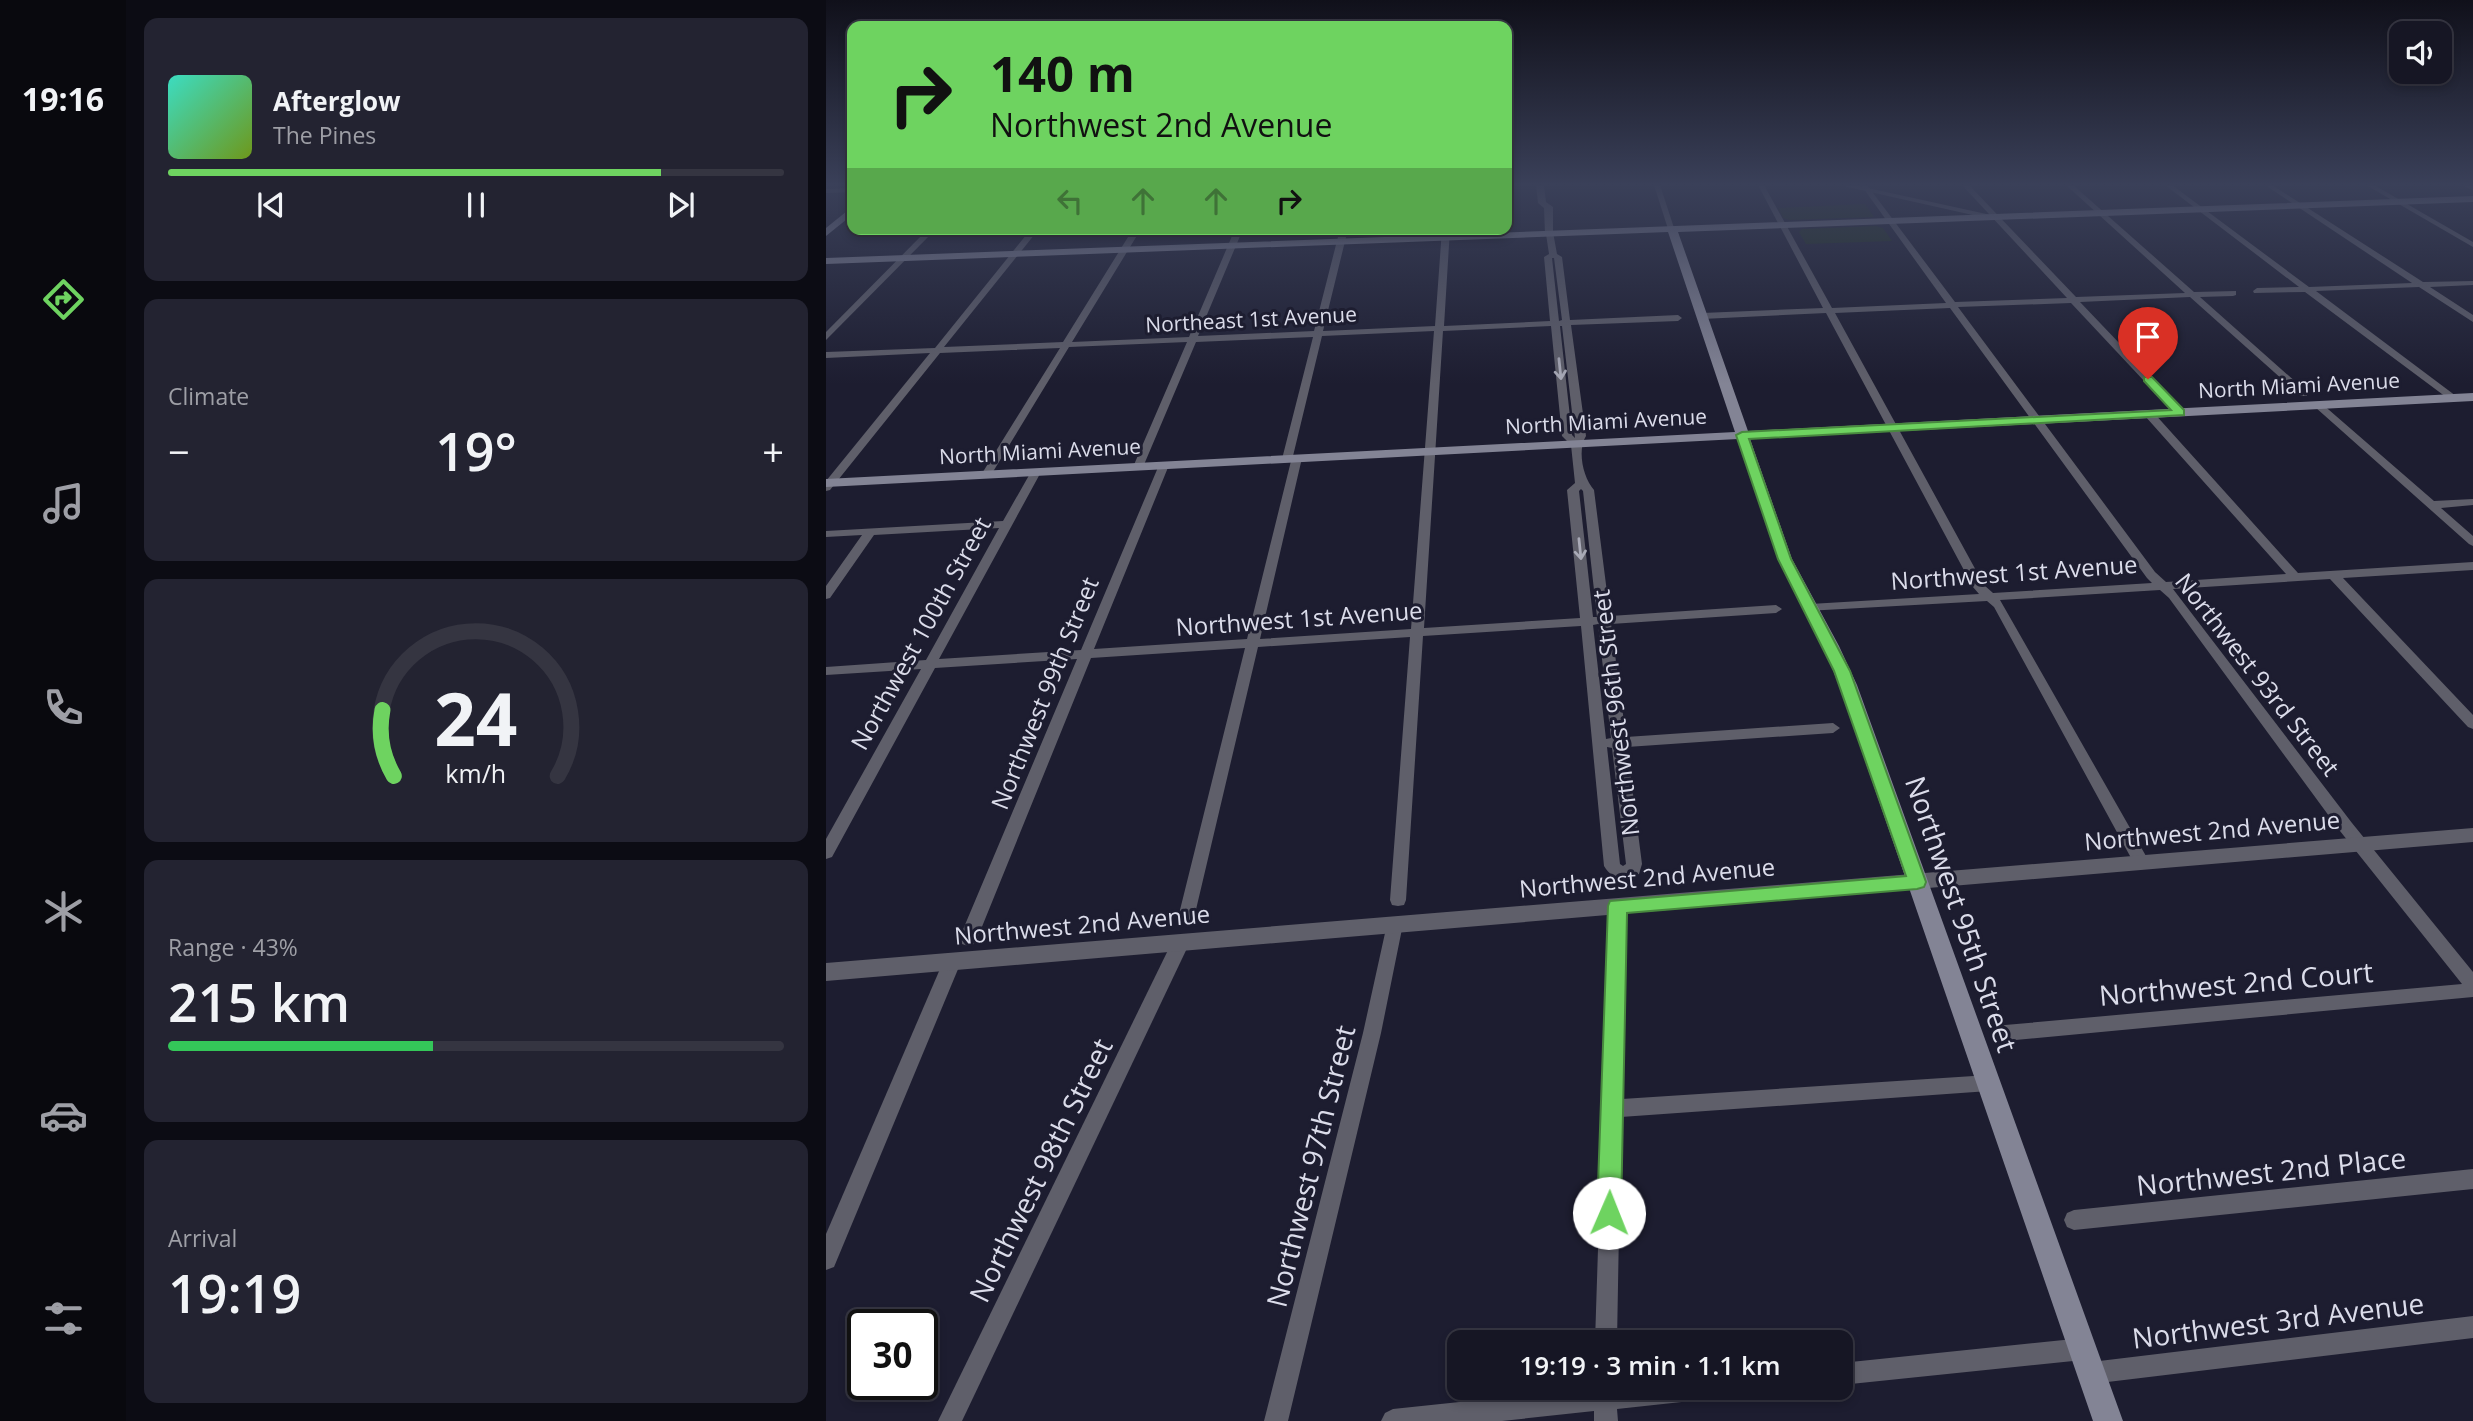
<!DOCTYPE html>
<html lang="en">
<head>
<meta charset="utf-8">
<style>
  :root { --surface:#161624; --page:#232331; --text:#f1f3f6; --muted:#9e9fa6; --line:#353541; --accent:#6ed360 }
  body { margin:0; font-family:"Open Sans",sans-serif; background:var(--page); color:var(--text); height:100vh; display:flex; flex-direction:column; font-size:26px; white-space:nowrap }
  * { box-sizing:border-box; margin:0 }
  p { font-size:23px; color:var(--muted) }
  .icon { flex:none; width:38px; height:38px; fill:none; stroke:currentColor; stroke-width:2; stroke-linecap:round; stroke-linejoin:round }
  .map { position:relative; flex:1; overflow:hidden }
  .panel { display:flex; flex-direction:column; gap:18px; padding:18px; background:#0c0c14; width:700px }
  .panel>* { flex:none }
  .banner { position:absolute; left:21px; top:21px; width:665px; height:214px; border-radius:14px; box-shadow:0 4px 10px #0003,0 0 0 2px var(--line); background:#6ed360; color:#111; overflow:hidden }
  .buttons { position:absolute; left:1563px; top:21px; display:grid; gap:14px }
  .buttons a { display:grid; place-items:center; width:63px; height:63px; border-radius:14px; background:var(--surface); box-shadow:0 4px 10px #0003,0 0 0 2px var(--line); font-size:35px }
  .speed { position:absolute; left:21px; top:1309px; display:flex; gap:14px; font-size:35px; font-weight:700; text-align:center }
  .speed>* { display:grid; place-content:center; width:91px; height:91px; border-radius:50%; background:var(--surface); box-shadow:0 4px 10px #0003,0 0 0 2px var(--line); line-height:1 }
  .speed .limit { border:4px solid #111; border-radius:10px; background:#fff; color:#111 }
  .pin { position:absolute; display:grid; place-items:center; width:60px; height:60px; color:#fff; margin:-72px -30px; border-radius:50% 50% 50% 0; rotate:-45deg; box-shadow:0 0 7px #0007 }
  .pin .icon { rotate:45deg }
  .me { position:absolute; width:77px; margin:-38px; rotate:1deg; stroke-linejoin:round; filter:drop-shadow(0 0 5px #0008) }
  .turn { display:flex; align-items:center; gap:24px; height:147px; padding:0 28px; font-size:32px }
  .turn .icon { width:91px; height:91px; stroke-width:2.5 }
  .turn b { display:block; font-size:49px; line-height:60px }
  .lanes { display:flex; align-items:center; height:66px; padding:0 28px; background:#0003; justify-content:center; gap:35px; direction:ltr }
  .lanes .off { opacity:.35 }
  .big { font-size:52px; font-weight:600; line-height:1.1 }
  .panel .tile { flex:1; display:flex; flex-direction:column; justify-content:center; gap:10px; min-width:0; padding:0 24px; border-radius:14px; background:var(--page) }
  .panel .dial { align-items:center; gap:0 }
  .dial svg { height:182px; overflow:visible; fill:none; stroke:var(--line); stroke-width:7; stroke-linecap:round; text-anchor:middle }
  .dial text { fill:var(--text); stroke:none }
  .song { display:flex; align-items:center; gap:21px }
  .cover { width:84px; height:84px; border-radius:10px; background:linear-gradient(135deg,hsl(170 70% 55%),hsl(80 70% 35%)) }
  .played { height:7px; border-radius:4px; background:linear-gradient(90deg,var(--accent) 80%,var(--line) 80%) }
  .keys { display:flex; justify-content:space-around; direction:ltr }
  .heat { display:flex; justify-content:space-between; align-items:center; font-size:38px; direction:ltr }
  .charge { height:10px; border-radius:5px; background:linear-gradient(90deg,#34c759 43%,var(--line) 0) }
  .trip { position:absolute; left:621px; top:1330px; width:406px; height:70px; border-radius:14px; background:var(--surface); box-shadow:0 4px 10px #0003,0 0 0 2px var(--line); font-weight:600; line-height:70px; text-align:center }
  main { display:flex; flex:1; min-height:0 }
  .tabs { display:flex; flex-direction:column; width:126px; justify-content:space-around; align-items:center; background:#09090e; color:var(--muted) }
  .tabs .icon { width:49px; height:49px }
  .tabs .active { color:var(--accent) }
  .tabs b { font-size:32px; color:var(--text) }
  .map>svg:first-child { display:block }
</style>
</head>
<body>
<main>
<nav class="tabs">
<b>19:16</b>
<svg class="icon active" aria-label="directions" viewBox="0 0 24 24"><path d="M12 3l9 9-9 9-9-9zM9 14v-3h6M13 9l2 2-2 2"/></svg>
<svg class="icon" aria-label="music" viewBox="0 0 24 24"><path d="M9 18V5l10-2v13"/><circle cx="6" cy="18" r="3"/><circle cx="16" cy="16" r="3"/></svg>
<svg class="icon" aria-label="phone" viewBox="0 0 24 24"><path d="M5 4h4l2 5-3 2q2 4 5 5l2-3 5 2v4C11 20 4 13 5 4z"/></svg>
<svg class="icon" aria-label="climate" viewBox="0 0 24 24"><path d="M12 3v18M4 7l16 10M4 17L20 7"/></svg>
<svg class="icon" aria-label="car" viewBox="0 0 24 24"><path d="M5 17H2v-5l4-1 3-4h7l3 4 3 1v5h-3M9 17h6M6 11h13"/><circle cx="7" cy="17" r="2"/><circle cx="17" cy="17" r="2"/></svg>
<svg class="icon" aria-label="filters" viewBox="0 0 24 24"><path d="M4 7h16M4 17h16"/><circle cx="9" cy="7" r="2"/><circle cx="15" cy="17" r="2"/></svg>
</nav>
<section class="panel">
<div class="tile">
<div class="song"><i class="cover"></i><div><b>Afterglow</b><p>The Pines</p></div></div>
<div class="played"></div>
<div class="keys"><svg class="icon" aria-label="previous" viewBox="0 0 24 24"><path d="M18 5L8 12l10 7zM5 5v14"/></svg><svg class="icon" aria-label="pause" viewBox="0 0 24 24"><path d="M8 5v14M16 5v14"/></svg><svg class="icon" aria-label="next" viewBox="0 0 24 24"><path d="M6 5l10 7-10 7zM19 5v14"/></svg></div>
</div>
<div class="tile"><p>Climate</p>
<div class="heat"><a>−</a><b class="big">19°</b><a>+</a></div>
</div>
<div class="tile dial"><svg viewBox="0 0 100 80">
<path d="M14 69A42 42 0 1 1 86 69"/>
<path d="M14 69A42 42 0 0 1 9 40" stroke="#6ed360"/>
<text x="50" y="56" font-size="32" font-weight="700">24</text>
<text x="50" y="72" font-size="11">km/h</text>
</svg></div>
<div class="tile"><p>Range · 43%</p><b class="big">215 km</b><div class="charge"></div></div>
<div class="tile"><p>Arrival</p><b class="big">19:19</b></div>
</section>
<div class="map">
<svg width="1647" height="1421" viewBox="0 0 1647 1421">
  <rect width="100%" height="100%" fill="#1d1d30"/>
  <g fill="#1e2e1c">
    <polygon points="1039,204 1048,217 963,220 957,218 952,208"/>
    <polygon points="1050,226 1057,228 1066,241 980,244 973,232 976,229"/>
  </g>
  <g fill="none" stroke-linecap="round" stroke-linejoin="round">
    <g fill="#5f5f6a" fill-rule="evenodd">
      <polygon points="828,185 834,185 849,231 842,229"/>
      <path d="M932,185H938L1006,308L1120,303L1035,185H1041L1129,302L1241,298L1136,185H1143L1250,297L1359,293L1240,185H1247L1368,292L1410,291V295L1407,296L1374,297L1481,392V396H1475L1364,297L1254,302L1358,411L1359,413L1354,416L1350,415L1245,303L1132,307L1329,572L1340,582L1460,574L1319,416V412H1327L1472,573L1647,562V570L1517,578L1647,715V729L1642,727L1504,579L1347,589L1526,823L1647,972V997L1179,1041L1173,1039L1170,1033L1173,1027L1179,1025L1636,984L1514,831L1343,598L1334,590L1174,600L1324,863L1322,867L1316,869L1310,867L1168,607L1161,601L980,611L978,608L980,605L984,604L1153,594L1147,587L1000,313L876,319L872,316L876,313L997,308ZM1124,308L1321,578L1326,583L1167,593L1158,585L1009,313Z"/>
      <polygon points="1339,185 1346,185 1483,287 1586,283 1439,185 1446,185 1597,282 1647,281 1647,285 1604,287 1647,315 1647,322 1593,287 1490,291 1630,396 1630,400 1624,400 1479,292 1428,293 1427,291 1431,288 1473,287"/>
      <polygon points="1540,185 1548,185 1647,242 1647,247"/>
      <polygon points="26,188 26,192 0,193 0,189"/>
      <polygon points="102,229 110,229 0,340 0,332"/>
      <path d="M205,229H213L118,347L237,342L307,229H315L246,342L363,337L409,229H417L372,336L488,331L514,229H522L497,331L609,326L616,229H624L618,326L724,321L718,257L723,254L720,234L727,232L731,254L736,257L744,320L852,315L856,318L852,321L745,325L760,436C751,450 757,478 768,490L784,616L950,605L956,609L950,613L785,624L800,737L1007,723L1014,728L1007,733L801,747L816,864L813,874C798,879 787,881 778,866L755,626L597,636L580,900L578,905L572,906L566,905L564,900L584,637L432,647L368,918L366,923L360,925L354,923L352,918L419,648L265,658L151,939L148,944L142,946L136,944L133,939L251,659L109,668L6,857L0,859V839L95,669L0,675V667L100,660L173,528L48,535L4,598L0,599V586L36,535L0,537V531L177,521L206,470H214L215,472L113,659L255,650L333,465L334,463H342L343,465L268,649L421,639L465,461L461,462L456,459L487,337L370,342L317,467L312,470L307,467L361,342L243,347L165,475L160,478L155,475L234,348L114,353L4,490L0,491V481L104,353L0,358V352L109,348ZM726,258H728L736,320L733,321ZM725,326L736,436L745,445L749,483L741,490L754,618L598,628L617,331ZM734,326H736L749,438L746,435ZM608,331L585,629L434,639L476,458L471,455L467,456L496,336ZM755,489L757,491L771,617H767L753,491ZM772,624L785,738L780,739L767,625ZM781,747L786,748L800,864L797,866L794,864Z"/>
      <polygon points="1489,403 1495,403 1608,501 1647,499 1647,505 1615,508 1647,536 1647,546 1643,544 1489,407"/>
      <polygon points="791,900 797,901 799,906 796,1099 1163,1075 1170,1077 1173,1083 1170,1089 1163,1091 795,1117 791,1342 769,1342 783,906 785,901"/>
      <polygon points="569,917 575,919 577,924 555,1033 462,1421 438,1421 537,1033 561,924 563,919"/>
      <polygon points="355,935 361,937 364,942 136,1421 112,1421 346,942 349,937"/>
      <polygon points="126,955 132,957 135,962 8,1267 0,1270 0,1234 117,962 120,957"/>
      <polygon points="1647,1169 1647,1189 1248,1230 1241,1227 1238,1220 1241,1213 1248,1210"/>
      <polygon points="1647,1316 1647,1338 1265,1384 1257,1381 1254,1373 1257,1365 1265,1362"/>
      <polygon points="1257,1338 1265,1341 1268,1349 1265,1357 1257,1360 1015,1385 1015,1363"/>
      <polygon points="768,1388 886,1388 882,1396 874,1400 791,1409 792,1421 768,1421 768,1411 676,1421 555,1421 559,1413 567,1409"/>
    </g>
    <g fill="#5f5f6a" fill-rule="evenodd">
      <polygon points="710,185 718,185 720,202 727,207 727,236 719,234 718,208 712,203"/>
      <polygon points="1013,185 1028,185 1174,217 1169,220"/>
      <polygon points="1638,185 1647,185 1647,190 1639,187"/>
      <polygon points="1647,828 1647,842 0,981 0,963"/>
    </g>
    <g fill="#838495" fill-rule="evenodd">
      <polygon points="1647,196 1647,202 852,232 922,431 1647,393 1647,401 924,439 966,559 1013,646 1031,685 1297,1421 1267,1421 1013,685 997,646 952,559 912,439 0,487 0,479 909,432 842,232 0,264 0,258"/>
      <polygon points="26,207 26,215 0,236 0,228"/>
    </g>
  </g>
  <defs><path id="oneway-shaft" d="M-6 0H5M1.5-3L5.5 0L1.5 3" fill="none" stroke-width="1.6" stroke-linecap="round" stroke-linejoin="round" transform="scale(1.75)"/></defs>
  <g stroke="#a9aab7">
    <use href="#oneway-shaft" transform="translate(734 369) rotate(84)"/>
    <use href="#oneway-shaft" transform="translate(754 549) rotate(84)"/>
  </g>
  <linearGradient id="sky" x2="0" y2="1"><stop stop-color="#10101a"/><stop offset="0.48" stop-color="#3a4059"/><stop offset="1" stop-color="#3a4059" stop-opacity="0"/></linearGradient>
  <rect width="1647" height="384" fill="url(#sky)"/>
  <polygon fill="#6ed360" stroke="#48893e" stroke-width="2" points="1318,377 1326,377 1358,410 1358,415 923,439 965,559 1024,671 1100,882 1098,887 1091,889 801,913 795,1213 791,1221 783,1224 775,1221 771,1213 782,906 784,901 1080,876 1008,671 952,559 910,435 916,432 1345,410 1318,381"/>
  <g text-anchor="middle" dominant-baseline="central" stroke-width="6" stroke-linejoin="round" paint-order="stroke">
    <g font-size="21" fill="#dbdcea" stroke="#1d1d30">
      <text transform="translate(425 319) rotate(-3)">Northeast 1st Avenue</text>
      <text transform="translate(1473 385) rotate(-3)">North Miami Avenue</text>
      <text transform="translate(780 421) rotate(-3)">North Miami Avenue</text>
      <text transform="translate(214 451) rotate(-3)">North Miami Avenue</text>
    </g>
    <g font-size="24" fill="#dbdcea" stroke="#1d1d30">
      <text transform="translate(1188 572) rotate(-4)">Northwest 1st Avenue</text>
      <text transform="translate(473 618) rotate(-4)">Northwest 1st Avenue</text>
      <text transform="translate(94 633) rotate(-61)">Northwest 100th Street</text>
      <text transform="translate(1432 674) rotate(52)">Northwest 93rd Street</text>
      <text transform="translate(218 693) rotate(-68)">Northwest 99th Street</text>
      <text transform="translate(789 713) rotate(-97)">Northwest 96th Street</text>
      <text transform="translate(1386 830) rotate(-5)">Northwest 2nd Avenue</text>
      <text transform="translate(821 877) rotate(-5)">Northwest 2nd Avenue</text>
      <text transform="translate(256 924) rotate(-5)">Northwest 2nd Avenue</text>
    </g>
    <g font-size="28" fill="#dbdcea" stroke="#1d1d30">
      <text transform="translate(1136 914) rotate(71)">Northwest 95th Street</text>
      <text transform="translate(1410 983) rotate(-5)">Northwest 2nd Court</text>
      <text transform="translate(484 1166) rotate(-76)">Northwest 97th Street</text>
      <text transform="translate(214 1170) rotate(-64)">Northwest 98th Street</text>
      <text transform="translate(1445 1171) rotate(-6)">Northwest 2nd Place</text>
      <text transform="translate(1452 1320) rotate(-7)">Northwest 3rd Avenue</text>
    </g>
  </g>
</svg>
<div class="buttons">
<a><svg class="icon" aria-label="sound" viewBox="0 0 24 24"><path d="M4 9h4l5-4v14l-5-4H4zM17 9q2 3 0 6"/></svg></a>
</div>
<div class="speed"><div class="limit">30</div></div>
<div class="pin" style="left:1322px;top:379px;background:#d93025"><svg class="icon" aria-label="arrive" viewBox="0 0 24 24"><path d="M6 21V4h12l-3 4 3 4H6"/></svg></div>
<svg class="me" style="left:783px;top:1213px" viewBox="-20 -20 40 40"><circle r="19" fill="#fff"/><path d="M0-13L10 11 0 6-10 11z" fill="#6ed360"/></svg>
<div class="trip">19:19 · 3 min · 1.1 km</div>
<div class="banner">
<div class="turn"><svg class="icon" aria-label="right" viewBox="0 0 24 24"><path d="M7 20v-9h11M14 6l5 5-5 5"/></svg><div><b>140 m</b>Northwest 2nd Avenue</div></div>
<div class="lanes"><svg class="icon off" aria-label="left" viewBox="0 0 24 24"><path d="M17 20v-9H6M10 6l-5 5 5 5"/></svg><svg class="icon off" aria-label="ahead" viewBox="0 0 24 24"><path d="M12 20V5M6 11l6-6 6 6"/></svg><svg class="icon off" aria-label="ahead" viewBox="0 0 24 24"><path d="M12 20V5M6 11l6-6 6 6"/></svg><svg class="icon" aria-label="right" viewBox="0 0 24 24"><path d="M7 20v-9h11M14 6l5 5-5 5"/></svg></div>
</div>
</div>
</main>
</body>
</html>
